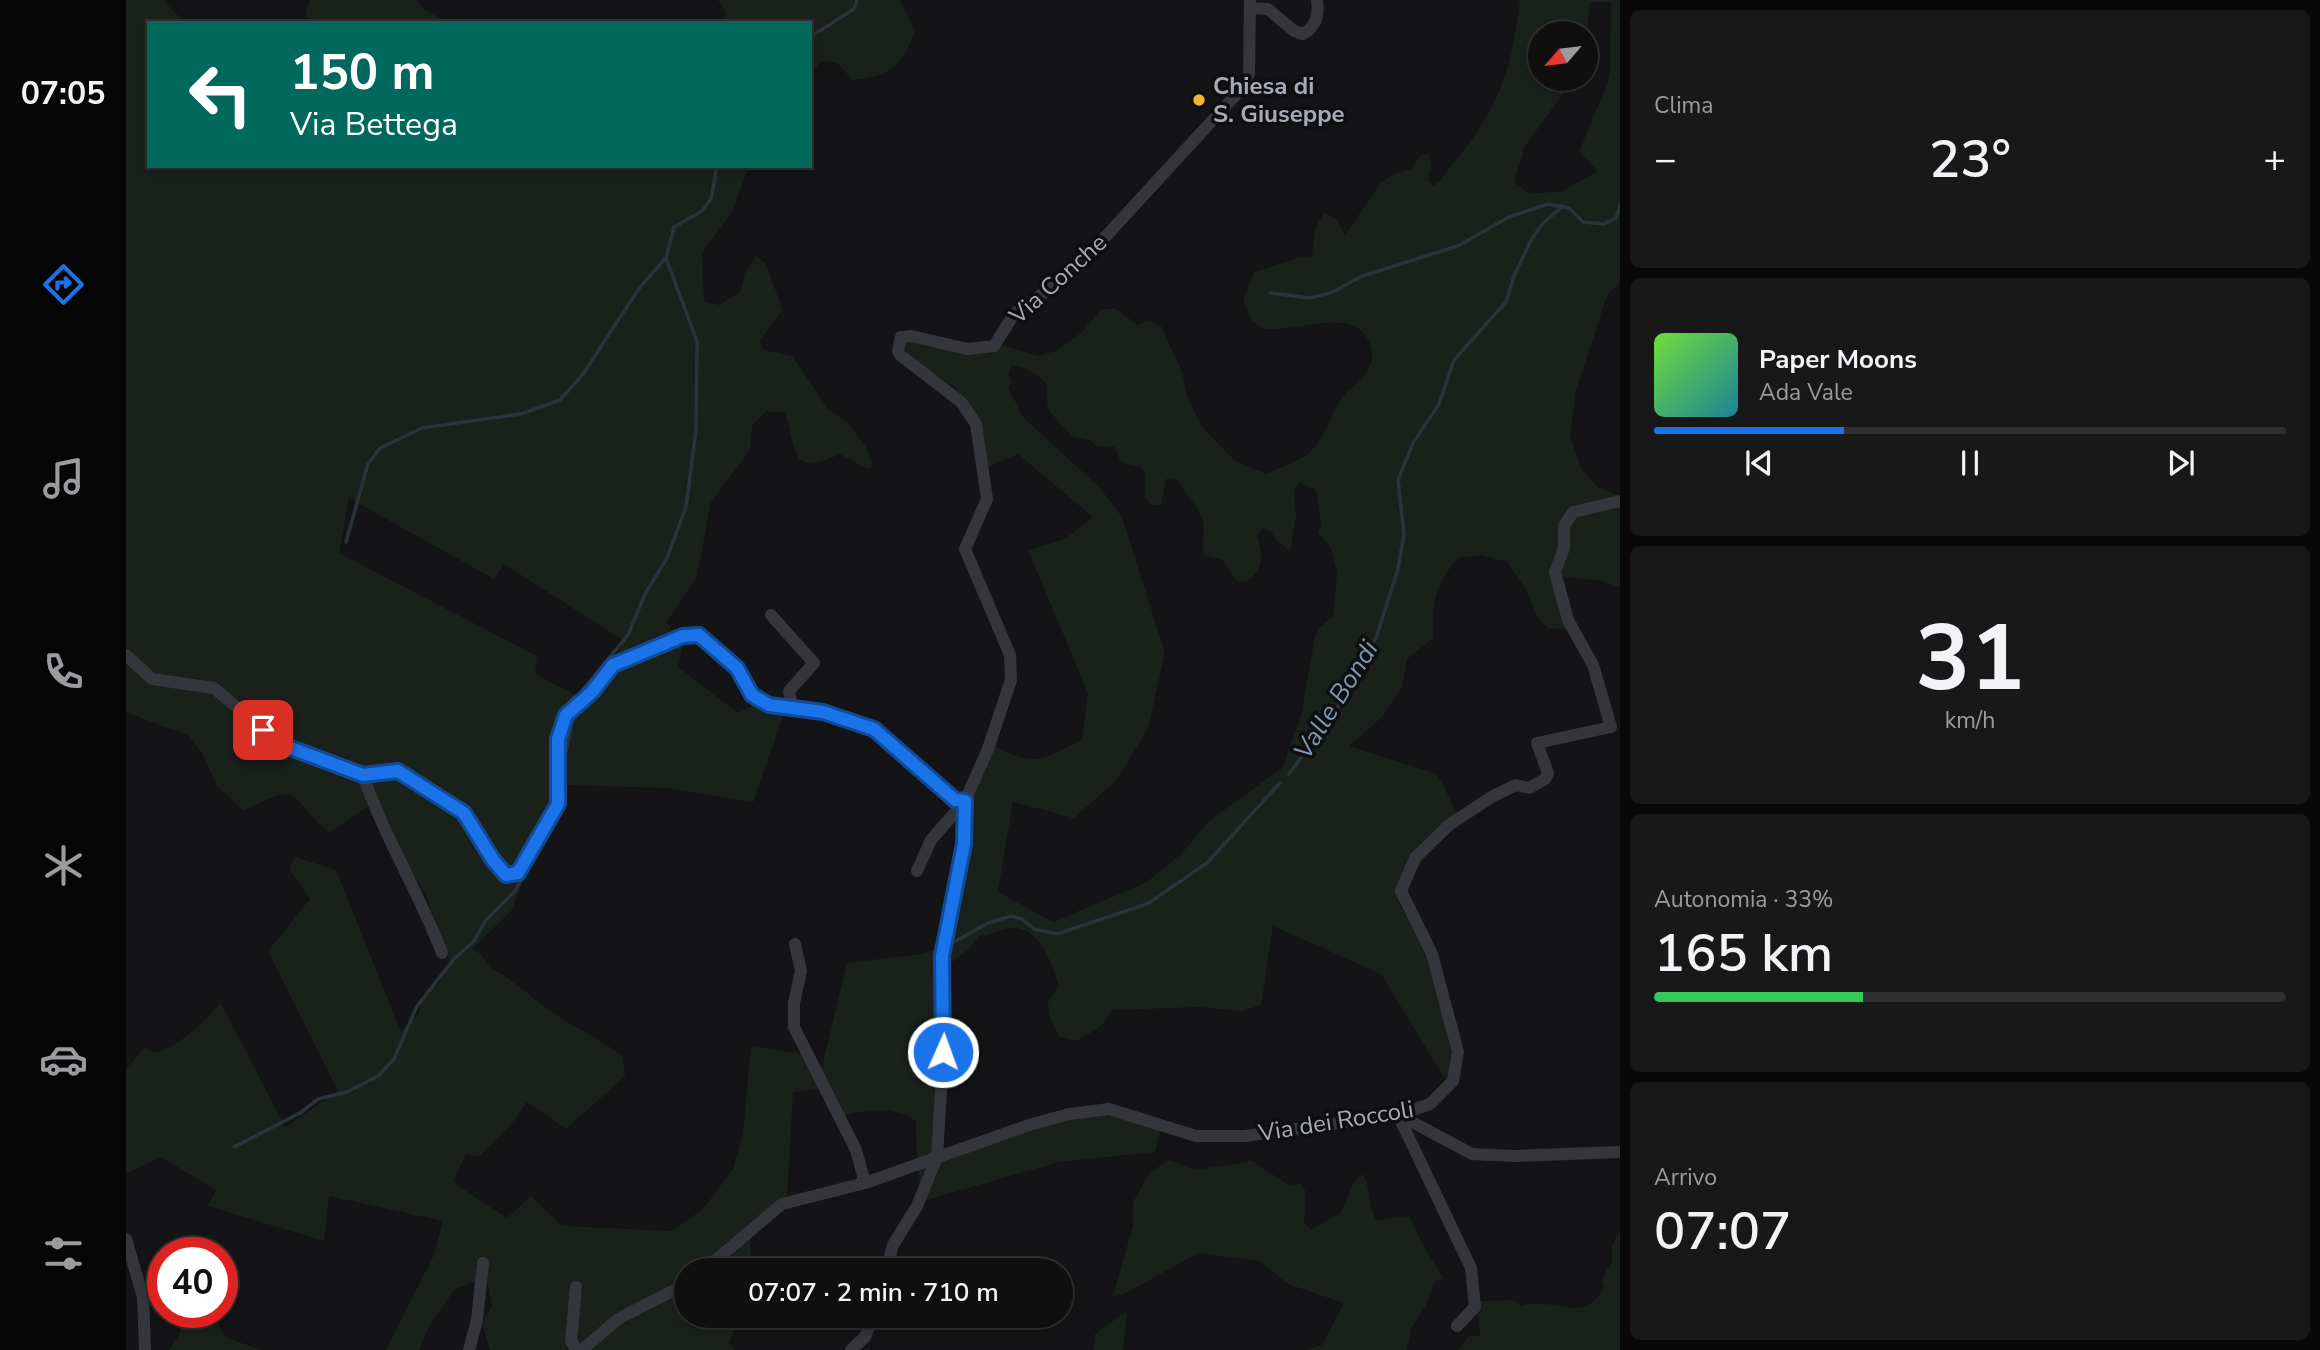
<!DOCTYPE html>
<html lang="it">
<head>
<meta charset="utf-8">
<style>
  :root { --surface:#0f0f10; --page:#181819; --text:#f1f3f6; --muted:#9b9c9f; --line:#2f2f30; --accent:#1a73e8 }
  body { margin:0; font-family:"Nunito Sans",sans-serif; background:var(--page); color:var(--text); height:100vh; display:flex; flex-direction:column; font-size:26px; white-space:nowrap }
  * { box-sizing:border-box; margin:0 }
  p { font-size:23px; color:var(--muted) }
  .icon { flex:none; width:38px; height:38px; fill:none; stroke:currentColor; stroke-width:2; stroke-linecap:round; stroke-linejoin:round }
  .map { position:relative; flex:1; overflow:hidden }
  .drawer { display:flex; flex-direction:column; gap:10px; padding:10px; background:#080809; width:700px }
  .drawer>* { flex:none }
  .hud { position:absolute; left:21px; top:21px; width:665px; height:147px; border-radius:0px; box-shadow:0 4px 10px #0003,0 0 0 2px var(--line); background:#00695c; color:#fff; overflow:hidden }
  .needle { width:46px; rotate:242deg }
  .controls { position:absolute; left:1402px; top:21px; display:grid; gap:14px }
  .controls a { display:grid; place-items:center; width:70px; height:70px; border-radius:50%; background:var(--surface); box-shadow:0 4px 10px #0003,0 0 0 2px var(--line); font-size:35px }
  .speed { position:absolute; left:21px; top:1237px; display:flex; gap:14px; font-size:35px; font-weight:700; text-align:center }
  .speed>* { display:grid; place-content:center; width:91px; height:91px; border-radius:50%; background:var(--surface); box-shadow:0 4px 10px #0003,0 0 0 2px var(--line); line-height:1 }
  .speed .limit { border:10px solid #d22; background:#fff; color:#111 }
  .pin { position:absolute; display:grid; place-items:center; width:60px; height:60px; color:#fff; margin:-30px; border-radius:14px; box-shadow:0 4px 10px #0006 }
  .me { position:absolute; width:77px; margin:-38px; rotate:2deg; stroke-linejoin:round; filter:drop-shadow(0 0 5px #0008) }
  .turn { display:flex; align-items:center; gap:24px; height:147px; padding:0 28px; font-size:32px }
  .turn .icon { width:91px; height:91px; stroke-width:2.5 }
  .turn b { display:block; font-size:49px; line-height:60px }
  .big { font-size:52px; font-weight:600; line-height:1.1 }
  .drawer .tile { flex:1; display:flex; flex-direction:column; justify-content:center; gap:10px; min-width:0; padding:0 24px; border-radius:10px; background:var(--page) }
  .drawer .dial { align-items:center; gap:0 }
  .dial b { font-size:91px; line-height:1 }
  .song { display:flex; align-items:center; gap:21px }
  .cover { width:84px; height:84px; border-radius:10px; background:linear-gradient(135deg,hsl(100 70% 55%),hsl(190 70% 35%)) }
  .played { height:7px; border-radius:4px; background:linear-gradient(90deg,var(--accent) 30%,var(--line) 30%) }
  .keys { display:flex; justify-content:space-around; direction:ltr }
  .heat { display:flex; justify-content:space-between; align-items:center; font-size:38px; direction:ltr }
  .charge { height:10px; border-radius:5px; background:linear-gradient(90deg,#34c759 33%,var(--line) 0) }
  .trip { position:absolute; left:548px; top:1258px; width:399px; height:70px; border-radius:35px; background:var(--surface); box-shadow:0 4px 10px #0003,0 0 0 2px var(--line); font-weight:600; line-height:70px; text-align:center }
  main { display:flex; flex:1; min-height:0 }
  .tab-bar { display:flex; flex-direction:column; width:126px; justify-content:space-around; align-items:center; background:#060606; color:var(--muted) }
  .tab-bar .icon { width:49px; height:49px }
  .tab-bar .on { color:var(--accent) }
  .tab-bar b { font-size:32px; color:var(--text) }
  .map>svg:first-child { display:block }
</style>
</head>
<body>
<main>
<nav class="tab-bar">
<b>07:05</b>
<svg class="icon on" aria-label="directions" viewBox="0 0 24 24"><path d="M12 3l9 9-9 9-9-9zM9 14v-3h6M13 9l2 2-2 2"/></svg>
<svg class="icon" aria-label="music" viewBox="0 0 24 24"><path d="M9 18V5l10-2v13"/><circle cx="6" cy="18" r="3"/><circle cx="16" cy="16" r="3"/></svg>
<svg class="icon" aria-label="phone" viewBox="0 0 24 24"><path d="M5 4h4l2 5-3 2q2 4 5 5l2-3 5 2v4C11 20 4 13 5 4z"/></svg>
<svg class="icon" aria-label="climate" viewBox="0 0 24 24"><path d="M12 3v18M4 7l16 10M4 17L20 7"/></svg>
<svg class="icon" aria-label="car" viewBox="0 0 24 24"><path d="M5 17H2v-5l4-1 3-4h7l3 4 3 1v5h-3M9 17h6M6 11h13"/><circle cx="7" cy="17" r="2"/><circle cx="17" cy="17" r="2"/></svg>
<svg class="icon" aria-label="filters" viewBox="0 0 24 24"><path d="M4 7h16M4 17h16"/><circle cx="9" cy="7" r="2"/><circle cx="15" cy="17" r="2"/></svg>
</nav>
<div class="map">
<svg width="1494" height="1350" viewBox="0 0 1494 1350">
  <rect width="100%" height="100%" fill="#141416"/>
  <g fill="#1a211b" fill-rule="evenodd">
    <path d="M0,0H37L59,23H23V166H623L606,212L576,253L578,302L593,305L614,292L619,273L630,256L639,263L657,310L633,341L638,350L666,356L702,409L722,423L740,447L747,466L741,469L714,454C661,478 672,449 659,413L640,411L626,426L624,450L585,502L571,576L541,622L556,647L552,667L612,713L634,702L659,711L627,802L542,788L436,785L385,911L346,949C358,953 360,965 370,971C393,984 410,1002 432,1016C453,1030 478,1041 497,1057L499,1076L440,1129L401,1102L384,1126L352,1157L340,1153L327,1182L381,1218L405,1196L436,1226L546,1231L577,1209L607,1169L617,1133L625,1046L675,1054L685,1067H696L721,963L797,954L817,947L836,803L862,743C910,767 909,763 956,740L962,693L902,550L939,539L967,517L892,454L857,469L846,421L828,386L777,359L774,334L782,330L853,345L868,343L912,356L930,351L955,333L975,310L989,308L1011,325L1023,321L1035,326L1056,372L1061,397L1076,427L1109,461L1141,474C1154,467 1174,461 1184,452C1201,437 1205,408 1221,392C1237,377 1252,367 1244,344C1230,304 1167,333 1140,329C1135,328 1130,323 1126,321L1117,300L1128,272L1171,258L1186,257L1189,229L1198,213L1209,218L1219,235L1254,184L1268,174L1285,169L1295,155L1303,154L1306,163L1302,180L1307,186L1314,181C1324,165 1337,153 1347,138C1381,88 1386,58 1394,0H1494V282L1481,295L1450,391L1444,436L1455,469L1473,488L1494,496V587L1475,581L1438,577L1446,630L1422,628L1411,617L1401,591L1381,562L1356,555L1332,558C1308,585 1307,603 1307,638L1281,659L1276,687L1257,716L1223,746L1308,773L1317,784L1333,821L1316,828L1272,902L1308,957L1326,1060L1322,1084L1255,974L1147,926L1135,1005L1116,1011L1074,1007L986,1010L975,1026L951,1041L933,1037L923,1015L922,1001L933,987C927,966 914,926 886,928C875,929 865,935 853,936L844,948L817,969L807,1154L990,1106L1036,1120L1029,1152L933,1162L797,1201L791,1165L790,1121C766,1106 745,1109 719,1115L696,1088L667,1092L661,1198L624,1233L625,1270H560V1316H614L603,1343L609,1350H364L356,1324L366,1306L361,1278L329,1289L302,1328L293,1350H260L308,1255L317,1221L203,1196L198,1241L82,1206L90,1190L35,1157L0,1174V1069L18,1048L30,1053C57,1044 75,1024 95,1003L159,1127L212,1091L142,951L184,899L163,869L169,857L210,870L275,1032L292,1015L299,992L314,982L318,968L324,962L300,895L244,806C228,813 218,826 202,832C159,795 180,780 117,811L91,786L76,753L63,736L0,712ZM1464,2H1485L1484,76L1453,152L1472,171L1437,191L1403,194L1388,182L1399,146L1448,79H1414V33H1460V41ZM886,365C895,366 900,369 907,373C930,386 917,390 923,411L947,437L964,440L971,446L989,447L995,463L1013,466L1019,473V498L1026,505H1035L1040,479L1050,478C1058,494 1073,505 1077,522C1080,535 1073,544 1079,556L1097,560L1111,581L1120,582C1141,567 1136,555 1131,535L1137,529L1145,531L1150,540L1164,551L1170,516L1168,489L1174,483L1190,490L1195,525L1192,533L1205,547L1211,573L1207,616L1192,629L1189,637L1175,715L1157,767L1083,821L1055,854L1021,882L927,922L872,892L887,802L948,818L991,780L1022,728L1039,653L996,517L975,489L897,417L882,387L886,382L882,373ZM223,498L368,579L378,564L498,641L482,672L459,700L409,674L411,656L213,553Z"/>
    <polygon points="184,0 290,0 298,9 323,23 182,23 180,11"/>
    <path d="M592,0H774L789,30C777,66 766,76 727,80L711,63L695,61L684,77V23H595L601,13Z"/>
    <path d="M1042,1160L1069,1170L1126,1161L1164,1186L1174,1183L1180,1192L1178,1222L1185,1230L1215,1212L1229,1180L1237,1174C1246,1193 1242,1204 1250,1220L1283,1216L1298,1247L1318,1279L1309,1281L1300,1305L1285,1328L1281,1350H1180L1196,1345L1218,1303L1162,1284L1134,1261L1072,1253L998,1294L987,1296L1007,1226V1202L1023,1174Z"/>
    <path d="M1494,1231V1350H1332L1343,1336H1354L1351,1301L1388,1300L1395,1306C1429,1295 1455,1327 1478,1288L1476,1279L1486,1261V1245Z"/>
    <polygon points="1001,1311 997,1350 967,1350 969,1334"/>
    <polygon points="60,1313 86,1313 99,1337 135,1350 43,1350 52,1337"/>
  </g>
  <g fill="none" stroke-linecap="round" stroke-linejoin="round">
    <g stroke="#2a333a" stroke-width="3.5">
      <polyline points="684,37 728,9 731,0"/>
      <polyline points="1144,293 1184,298 1207,292 1236,276 1332,246 1383,217 1422,204 1443,208 1457,222 1478,224 1490,218 1494,205"/>
      <polyline points="220,542 242,464 254,448 296,428 395,414 434,400 457,374 514,287 540,258 548,227 576,211 585,199 591,166"/>
      <polyline points="455,692 502,635 519,594 541,558 560,507 570,430 571,341 540,258"/>
      <polyline points="1163,774 1210,710 1250,638 1272,569 1278,534 1272,480 1287,443 1313,404 1328,360 1380,302 1388,276 1405,240 1417,223 1435,208"/>
      <polyline points="438,796 439,756 448,714"/>
      <polyline points="826,943 862,923 885,916 896,919 908,929 931,934 1021,904 1081,863 1154,783"/>
      <polyline points="108,1147 174,1113 192,1099 221,1092 252,1076 268,1059 291,1006 328,959 348,941 360,920 389,891 435,811"/>
    </g>
    <g stroke="#35363b" stroke-width="12">
      <path d="M1124,8L1142,9L1168,31L1177,34C1190,27 1193,14 1191,0"/>
      <polyline points="645,615 688,663 663,691 667,710"/>
      <polyline points="0,655 26,679 88,688 154,744 237,775 272,771 338,813 367,860 380,875 392,873 432,804 432,739 440,715 466,692 487,665 557,636 573,635 611,668 626,695 643,705 697,712 748,728 829,800 839,801"/>
      <path d="M237,775C258,837 293,892 316,953"/>
      <polyline points="791,871 805,840 839,801"/>
      <polyline points="669,944 675,971 668,1003 668,1027 730,1150 739,1183"/>
      <polyline points="1272,1115 1345,1268 1349,1307 1331,1326"/>
      <polyline points="1273,1115 1346,1154 1388,1156 1494,1152"/>
      <polyline points="0,1239 17,1297 19,1350"/>
      <polyline points="578,1270 656,1204 739,1183 903,1125 943,1114 983,1109 1070,1136 1119,1136 1272,1115 1304,1104 1327,1081 1332,1052 1306,954 1275,891 1289,858 1323,825 1367,796 1390,785 1403,788 1419,779 1422,773 1411,743 1485,727 1467,665 1442,620 1429,572 1438,548 1438,526 1447,512 1494,501"/>
      <polyline points="760,1270 767,1245 791,1206 811,1157 819,1025 816,956 838,844 839,801 862,749 885,680 884,655 839,549 861,499 850,424 835,402 774,355 772,351 775,337 786,336 841,349 868,346 888,314 947,272 1119,85 1123,74 1124,0"/>
      <polyline points="450,1287 445,1341 451,1350"/>
      <polyline points="343,1350 351,1320 357,1263"/>
      <polyline points="456,1350 492,1319 560,1284"/>
      <polyline points="725,1350 739,1337 748,1316"/>
    </g>
  </g>
  <g fill="none" stroke-linecap="round" stroke-linejoin="round">
    <g stroke="#114b97" stroke-width="18">
      <polyline id="route" points="137,730 154,744 237,775 272,771 338,813 367,860 380,875 392,873 432,804 432,739 440,715 466,692 487,665 557,636 573,635 611,668 626,695 643,705 697,712 748,729 829,800 839,801 838,844 816,956 817,1052"/>
    </g>
    <use href="#route" stroke="#1a73e8" stroke-width="12"/>
  </g>
  <circle fill="#f3b42f" stroke="#0f0f11" stroke-width="2.5" cx="1073" cy="100" r="7"/>
  <g text-anchor="middle" dominant-baseline="central" stroke-width="7" stroke-linejoin="round" paint-order="stroke">
    <g font-size="24" font-weight="bold" fill="#a6abb6" stroke="#0f0f11" text-anchor="start">
      <text x="1087" y="86">Chiesa di<tspan x="1087" dy="28">S. Giuseppe</tspan></text>
    </g>
    <g font-size="24" fill="#a6abb6" stroke="#0f0f11">
      <text transform="translate(932 279) rotate(-42)">Via Conche</text>
      <text transform="translate(1210 1121) rotate(-9)">Via dei Roccoli</text>
    </g>
    <g font-size="26" font-style="italic" fill="#7c98b2" stroke="#0f0f11">
      <text transform="translate(1210 700) rotate(-58)">Valle Bondi</text>
    </g>
  </g>
</svg>
<div class="controls">
<a><svg class="needle" viewBox="-14 -14 28 28"><path d="M0-13l5 13h-10z" fill="#e53935"/><path d="M0 13l5-13h-10z" fill="#9b9c9f"/></svg></a>
</div>
<div class="speed"><div class="limit">40</div></div>
<div class="pin" style="left:137px;top:730px;background:#d93025"><svg class="icon" aria-label="arrive" viewBox="0 0 24 24"><path d="M6 21V4h12l-3 4 3 4H6"/></svg></div>
<svg class="me" style="left:817px;top:1052px" viewBox="-20 -20 40 40"><circle r="17" fill="#1a73e8" stroke="#fff" stroke-width="3"/><path d="M0-11L8 9 0 5-8 9z" fill="#fff"/></svg>
<div class="trip">07:07 · 2 min · 710 m</div>
<div class="hud">
<div class="turn"><svg class="icon" aria-label="left" viewBox="0 0 24 24"><path d="M17 20v-9H6M10 6l-5 5 5 5"/></svg><div><b>150 m</b>Via Bettega</div></div>
</div>
</div>
<section class="drawer">
<div class="tile"><p>Clima</p>
<div class="heat"><a>−</a><b class="big">23°</b><a>+</a></div>
</div>
<div class="tile">
<div class="song"><i class="cover"></i><div><b>Paper Moons</b><p>Ada Vale</p></div></div>
<div class="played"></div>
<div class="keys"><svg class="icon" aria-label="previous" viewBox="0 0 24 24"><path d="M18 5L8 12l10 7zM5 5v14"/></svg><svg class="icon" aria-label="pause" viewBox="0 0 24 24"><path d="M8 5v14M16 5v14"/></svg><svg class="icon" aria-label="next" viewBox="0 0 24 24"><path d="M6 5l10 7-10 7zM19 5v14"/></svg></div>
</div>
<div class="tile dial"><b>31</b><p>km/h</p></div>
<div class="tile"><p>Autonomia · 33%</p><b class="big">165 km</b><div class="charge"></div></div>
<div class="tile"><p>Arrivo</p><b class="big">07:07</b></div>
</section>
</main>
</body>
</html>
